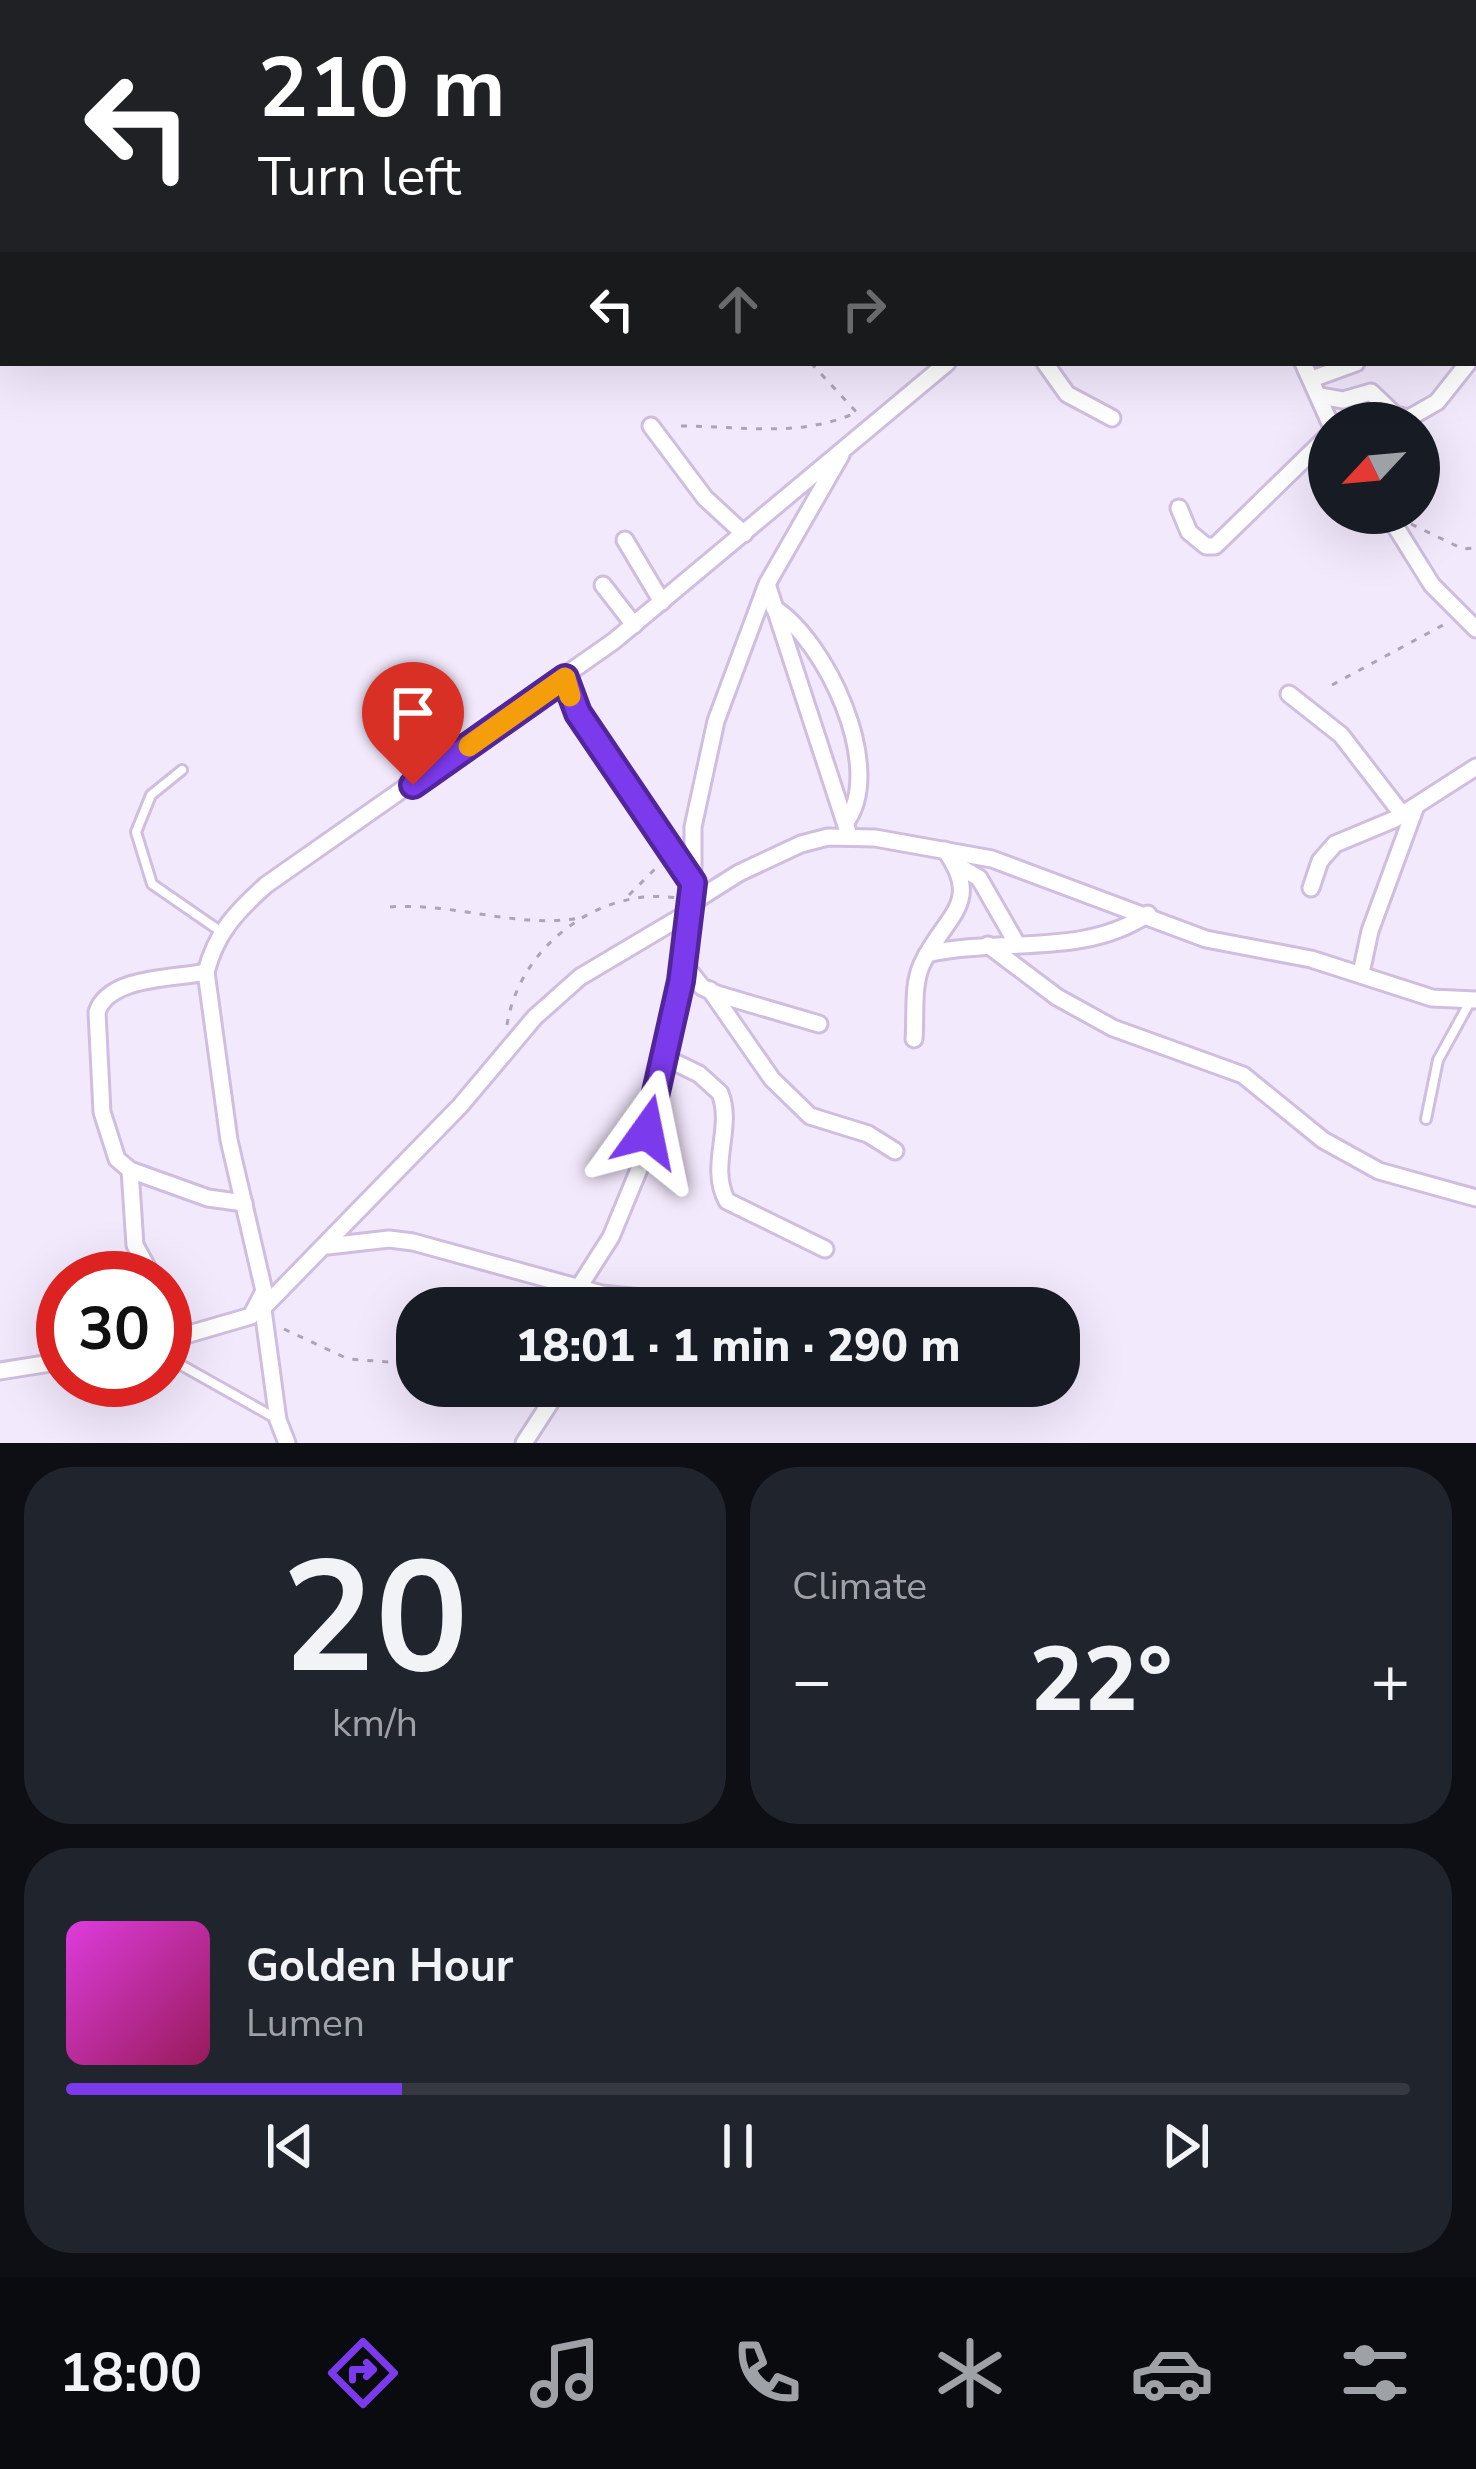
<!DOCTYPE html>
<html lang="en">
<head>
<meta charset="utf-8">
<style>
  :root { --surface:#171b24; --page:#20242c; --text:#f1f3f6; --muted:#9ea1a6; --line:#363941; --accent:#7c3aed }
  body { margin:0; font-family:"Nunito Sans",sans-serif; background:var(--page); color:var(--text); height:100vh; display:flex; flex-direction:column; font-size:45px; white-space:nowrap }
  * { box-sizing:border-box; margin:0 }
  p { font-size:39px; color:var(--muted) }
  .icon { flex:none; width:66px; height:66px; fill:none; stroke:currentColor; stroke-width:2; stroke-linecap:round; stroke-linejoin:round }
  .map { position:relative; height:1443px; overflow:hidden }
  .side { display:flex; flex-direction:column; gap:24px; padding:24px; background:#0d0f14; flex:1 }
  .side>* { flex:none }
  .banner { position:absolute; left:0px; top:0px; width:1476px; height:366px; box-shadow:0 12px 48px #0002; background:#202124; color:#fff; overflow:hidden }
  .needle { width:78px; rotate:244deg }
  .fabs { position:absolute; left:1308px; top:402px; display:grid; gap:24px }
  .fabs a { display:grid; place-items:center; width:132px; height:132px; border-radius:50%; background:var(--surface); box-shadow:0 12px 48px #0002; font-size:60px }
  .speed { position:absolute; left:36px; top:1251px; display:flex; gap:24px; font-size:60px; font-weight:700; text-align:center }
  .speed>* { display:grid; place-content:center; width:156px; height:156px; border-radius:50%; background:var(--surface); box-shadow:0 12px 48px #0002; line-height:1 }
  .speed .limit { border:18px solid #d22; background:#fff; color:#111 }
  .pin { position:absolute; display:grid; place-items:center; width:102px; height:102px; color:#fff; margin:-123px -51px; border-radius:50% 50% 50% 0; rotate:-45deg; box-shadow:0 0 12px #0007 }
  .pin .icon { rotate:45deg }
  .me { position:absolute; width:132px; margin:-66px; rotate:12deg; stroke-linejoin:round; filter:drop-shadow(0 0 9px #0008) }
  .turn { display:flex; align-items:center; gap:42px; height:252px; padding:0 60px; font-size:54px }
  .turn .icon { width:156px; height:156px; stroke-width:2.5 }
  .turn b { display:block; font-size:84px; line-height:102px }
  .lanes { display:flex; align-items:center; height:114px; padding:0 60px; background:#0003; justify-content:center; gap:60px; direction:ltr }
  .lanes .off { opacity:.35 }
  .big { font-size:90px; font-weight:800; line-height:1.1 }
  .side .widget { flex:1; display:flex; flex-direction:column; justify-content:center; gap:18px; min-width:0; padding:0 42px; border-radius:48px; background:var(--page) }
  .side .dial { align-items:center; gap:0 }
  .dial b { font-size:156px; line-height:1 }
  .song { display:flex; align-items:center; gap:36px }
  .cover { width:144px; height:144px; border-radius:18px; background:linear-gradient(135deg,hsl(300 70% 55%),hsl(330 70% 35%)) }
  .played { height:12px; border-radius:6px; background:linear-gradient(90deg,var(--accent) 25%,var(--line) 25%) }
  .keys { display:flex; justify-content:space-around; direction:ltr }
  .heat { display:flex; justify-content:space-between; align-items:center; font-size:66px; direction:ltr }
  .side .tiles { flex:1; display:grid; gap:24px; grid-template-columns:1fr 1fr }
  .widget:last-child { grid-column:span 2 }
  .trip { position:absolute; left:396px; top:1287px; width:684px; height:120px; border-radius:48px; background:var(--surface); box-shadow:0 12px 48px #0002; font-weight:800; line-height:120px; text-align:center }
  .menu { display:flex; height:192px; justify-content:space-around; align-items:center; background:#090b0e; color:var(--muted) }
  .menu .icon { width:84px; height:84px }
  .menu .active { color:var(--accent) }
  .menu b { font-size:54px; color:var(--text) }
  .map>svg:first-child { display:block }
</style>
</head>
<body>
<div class="map">
<svg width="1476" height="1443" viewBox="0 0 1476 1443">
  <rect width="100%" height="100%" fill="#f3e9fd"/>
  <g fill="none" stroke-linecap="round" stroke-linejoin="round">
    <g stroke="#cfbedf" stroke-width="14">
      <g id="lane">
        <polyline points="182,770 151,795 136,832 152,884 220,931"/>
        <polyline points="1426,1119 1438,1060 1471,1000"/>
        <polyline points="165,1356 277,1419"/>
      </g>
    </g>
    <g stroke="#cfbedf" stroke-width="21">
      <g id="street">
        <polyline points="118,0 119,3"/>
        <polyline points="176,0 180,3"/>
        <polyline points="520,0 523,3"/>
        <polyline points="657,0 658,3"/>
        <polyline points="1220,0 1221,3"/>
        <polyline points="330,3 333,0"/>
        <polyline points="1157,3 1159,0"/>
        <polyline points="1473,56 1476,55"/>
        <polyline points="1045,363 1067,394 1112,418"/>
        <polyline points="1303,363 1330,423"/>
        <polyline points="1312,379 1356,363"/>
        <polyline points="1320,396 1343,400 1371,392 1395,415 1409,418 1437,402 1468,363"/>
        <polyline points="651,426 705,498 744,534"/>
        <polyline points="1179,508 1189,532 1206,546 1215,546 1329,435"/>
        <polyline points="1387,513 1432,585 1476,629"/>
        <polyline points="625,540 662,602"/>
        <polyline points="603,585 634,625"/>
        <polyline points="768,587 849,835"/>
        <path d="M774,608C825,640 886,767 846,822"/>
        <polyline points="565,678 578,713 692,880"/>
        <polyline points="1289,694 1341,735 1402,814"/>
        <polyline points="960,867 979,878 1017,944"/>
        <polyline points="1311,888 1320,861 1335,844 1395,819 1476,767"/>
        <polyline points="693,902 739,873 801,844 828,837 875,838 992,859 1206,939 1311,959 1432,998 1476,1000"/>
        <polyline points="988,945 1057,997 1113,1028 1243,1075 1323,1140 1379,1171 1476,1198"/>
        <path d="M927,954C1001,937 1082,958 1148,914"/>
        <polyline points="683,963 702,987 717,994 819,1024"/>
        <path d="M206,972C174,979 109,976 97,1012L102,1112L117,1159L130,1170L208,1198L244,1203"/>
        <polyline points="1361,973 1370,931 1416,806"/>
        <polyline points="710,990 772,1079 810,1116 868,1134 895,1151"/>
        <path d="M914,1039C916,1015 912,985 922,964C944,916 984,904 945,850"/>
        <path d="M664,1057L699,1074L720,1093C734,1128 708,1166 727,1201L825,1249"/>
        <polyline points="130,1170 135,1245 153,1278"/>
        <polyline points="328,1246 389,1239 413,1242 602,1294 662,1300 683,1308"/>
        <polyline points="579,1287 611,1237 642,1162 681,981 693,902 693,827 716,721 767,584 841,455"/>
        <polyline points="262,1302 278,1420 287,1443"/>
        <polyline points="263,1308 460,1106 535,1017 580,977 691,911"/>
        <polyline points="761,1308 798,1308"/>
        <path d="M165,1341L251,1316L264,1291L229,1140L206,972C216,933 236,912 266,885L614,641L947,363"/>
        <polyline points="0,1371 63,1361"/>
        <polyline points="524,1443 561,1386"/>
      </g>
    </g>
    <g stroke="#ada4b6" stroke-width="3" stroke-dasharray="6 9" stroke-linecap="butt">
      <polyline points="811,363 861,417"/>
      <path d="M681,426C740,426 800,438 855,413"/>
      <polyline points="1411,524 1463,549 1476,548"/>
      <polyline points="1332,685 1445,624"/>
      <polyline points="629,895 660,864"/>
      <path d="M390,907C453,902 517,929 579,918"/>
      <path d="M507,1025C519,947 599,886 677,898"/>
      <polyline points="284,1329 348,1359 417,1364"/>
      <polyline points="519,1386 534,1402"/>
    </g>
    <use href="#lane" stroke="#fff" stroke-width="8"/>
    <use href="#street" stroke="#fff" stroke-width="15"/>
  </g>
  <g fill="none" stroke-linecap="round" stroke-linejoin="round">
    <g stroke="#51269a" stroke-width="30">
      <polyline id="route" points="413,785 565,678 578,713 693,883 681,981 647,1132"/>
    </g>
    <use href="#route" stroke="#7c3aed" stroke-width="21"/>
    <polyline stroke="#f59e0b" stroke-width="21" points="469,746 565,678 570,696"/>
  </g>
</svg>
<div class="fabs">
<a><svg class="needle" viewBox="-14 -14 28 28"><path d="M0-13l5 13h-10z" fill="#e53935"/><path d="M0 13l5-13h-10z" fill="#9ea1a6"/></svg></a>
</div>
<div class="speed"><div class="limit">30</div></div>
<div class="pin" style="left:413px;top:785px;background:#d93025"><svg class="icon" aria-label="arrive" viewBox="0 0 24 24"><path d="M6 21V4h12l-3 4 3 4H6"/></svg></div>
<svg class="me" style="left:647px;top:1132px" viewBox="-20 -20 40 40"><path d="M0-17L14 15 0 8-14 15z" fill="#7c3aed" stroke="#fff" stroke-width="4"/></svg>
<div class="trip">18:01 · 1 min · 290 m</div>
<div class="banner">
<div class="turn"><svg class="icon" aria-label="left" viewBox="0 0 24 24"><path d="M17 20v-9H6M10 6l-5 5 5 5"/></svg><div><b>210 m</b>Turn left</div></div>
<div class="lanes"><svg class="icon" aria-label="left" viewBox="0 0 24 24"><path d="M17 20v-9H6M10 6l-5 5 5 5"/></svg><svg class="icon off" aria-label="ahead" viewBox="0 0 24 24"><path d="M12 20V5M6 11l6-6 6 6"/></svg><svg class="icon off" aria-label="right" viewBox="0 0 24 24"><path d="M7 20v-9h11M14 6l5 5-5 5"/></svg></div>
</div>
</div>
<section class="side">
<div class="tiles">
<div class="widget dial"><b>20</b><p>km/h</p></div>
<div class="widget"><p>Climate</p>
<div class="heat"><a>−</a><b class="big">22°</b><a>+</a></div>
</div>
<div class="widget">
<div class="song"><i class="cover"></i><div><b>Golden Hour</b><p>Lumen</p></div></div>
<div class="played"></div>
<div class="keys"><svg class="icon" aria-label="previous" viewBox="0 0 24 24"><path d="M18 5L8 12l10 7zM5 5v14"/></svg><svg class="icon" aria-label="pause" viewBox="0 0 24 24"><path d="M8 5v14M16 5v14"/></svg><svg class="icon" aria-label="next" viewBox="0 0 24 24"><path d="M6 5l10 7-10 7zM19 5v14"/></svg></div>
</div>
</div>
</section>
<nav class="menu">
<b>18:00</b>
<svg class="icon active" aria-label="directions" viewBox="0 0 24 24"><path d="M12 3l9 9-9 9-9-9zM9 14v-3h6M13 9l2 2-2 2"/></svg>
<svg class="icon" aria-label="music" viewBox="0 0 24 24"><path d="M9 18V5l10-2v13"/><circle cx="6" cy="18" r="3"/><circle cx="16" cy="16" r="3"/></svg>
<svg class="icon" aria-label="phone" viewBox="0 0 24 24"><path d="M5 4h4l2 5-3 2q2 4 5 5l2-3 5 2v4C11 20 4 13 5 4z"/></svg>
<svg class="icon" aria-label="climate" viewBox="0 0 24 24"><path d="M12 3v18M4 7l16 10M4 17L20 7"/></svg>
<svg class="icon" aria-label="car" viewBox="0 0 24 24"><path d="M5 17H2v-5l4-1 3-4h7l3 4 3 1v5h-3M9 17h6M6 11h13"/><circle cx="7" cy="17" r="2"/><circle cx="17" cy="17" r="2"/></svg>
<svg class="icon" aria-label="filters" viewBox="0 0 24 24"><path d="M4 7h16M4 17h16"/><circle cx="9" cy="7" r="2"/><circle cx="15" cy="17" r="2"/></svg>
</nav>
</body>
</html>
